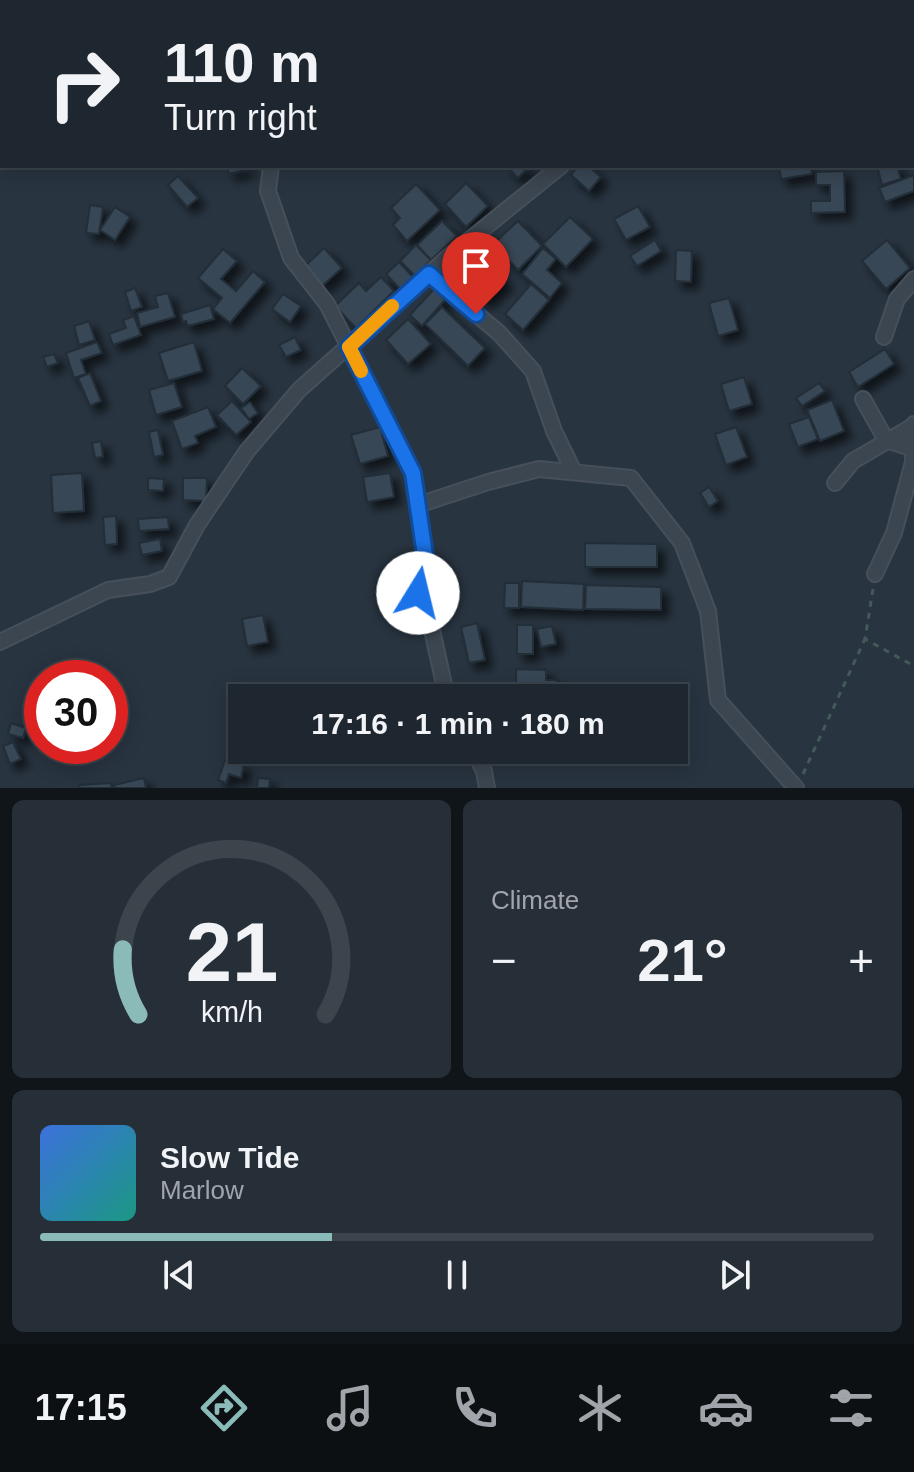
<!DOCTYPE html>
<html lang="en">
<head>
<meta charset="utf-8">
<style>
  :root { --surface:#1e2730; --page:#262f38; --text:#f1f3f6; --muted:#a1a5ab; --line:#3c444c; --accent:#8bbbb9 }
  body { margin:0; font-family:Helvetica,sans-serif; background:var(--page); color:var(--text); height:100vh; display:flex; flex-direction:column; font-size:30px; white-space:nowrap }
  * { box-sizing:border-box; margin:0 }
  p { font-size:26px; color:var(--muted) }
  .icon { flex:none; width:44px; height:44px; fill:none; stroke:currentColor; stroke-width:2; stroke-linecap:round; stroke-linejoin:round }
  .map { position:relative; height:788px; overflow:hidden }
  .panel { display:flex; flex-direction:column; gap:12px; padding:12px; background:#10151a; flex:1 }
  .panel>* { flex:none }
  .banner { position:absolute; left:0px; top:0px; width:914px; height:168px; box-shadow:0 4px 20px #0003,0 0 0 2px var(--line); background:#1e2730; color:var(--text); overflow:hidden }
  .speed { position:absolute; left:24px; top:660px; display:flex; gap:16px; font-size:40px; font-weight:700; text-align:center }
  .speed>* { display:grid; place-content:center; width:104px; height:104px; border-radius:50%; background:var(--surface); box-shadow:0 4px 20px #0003,0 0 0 2px var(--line); line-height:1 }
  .speed .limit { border:12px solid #d22; background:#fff; color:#111 }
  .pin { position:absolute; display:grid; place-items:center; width:68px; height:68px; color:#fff; margin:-82px -34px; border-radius:50% 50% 50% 0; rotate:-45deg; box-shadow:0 0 8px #0007 }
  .pin .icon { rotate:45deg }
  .me { position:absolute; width:88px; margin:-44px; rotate:9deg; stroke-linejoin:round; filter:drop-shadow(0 0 6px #0008) }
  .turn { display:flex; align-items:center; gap:28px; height:168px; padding:0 32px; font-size:36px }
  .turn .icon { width:104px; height:104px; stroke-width:2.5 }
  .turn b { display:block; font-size:56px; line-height:68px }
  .big { font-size:60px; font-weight:800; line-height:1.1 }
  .panel .widget { flex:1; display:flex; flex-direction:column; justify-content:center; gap:12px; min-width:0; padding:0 28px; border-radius:12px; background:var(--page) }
  .panel .dial { align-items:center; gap:0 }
  .dial svg { height:208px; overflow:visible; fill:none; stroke:var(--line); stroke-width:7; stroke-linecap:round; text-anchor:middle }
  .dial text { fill:var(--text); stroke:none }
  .song { display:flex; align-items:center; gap:24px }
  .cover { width:96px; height:96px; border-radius:12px; background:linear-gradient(135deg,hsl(220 70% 55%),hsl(170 70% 35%)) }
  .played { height:8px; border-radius:4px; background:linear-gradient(90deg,var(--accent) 35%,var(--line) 35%) }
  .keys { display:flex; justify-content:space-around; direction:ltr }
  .heat { display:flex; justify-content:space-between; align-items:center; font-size:44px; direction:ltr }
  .panel .tiles { flex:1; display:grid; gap:12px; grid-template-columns:1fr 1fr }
  .widget:last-child { grid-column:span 2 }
  .trip { position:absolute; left:228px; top:684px; width:460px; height:80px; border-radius:0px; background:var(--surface); box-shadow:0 4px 20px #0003,0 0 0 2px var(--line); font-weight:800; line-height:80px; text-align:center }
  .menu { display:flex; height:128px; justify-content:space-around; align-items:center; background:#0c1013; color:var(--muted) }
  .menu .icon { width:56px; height:56px }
  .menu .active { color:var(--accent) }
  .menu b { font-size:36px; color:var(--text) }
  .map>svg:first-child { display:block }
</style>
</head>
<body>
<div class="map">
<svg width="914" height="788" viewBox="0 0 914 788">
  <defs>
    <filter id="shadow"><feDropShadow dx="7" dy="7" stdDeviation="4" flood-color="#0009"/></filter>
  </defs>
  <rect width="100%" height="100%" fill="#283440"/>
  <g fill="#384654" stroke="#232d38" stroke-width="2" filter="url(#shadow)">
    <polygon points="227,166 247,166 248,169 229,174"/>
    <polygon points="506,166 530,166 518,178"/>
    <polygon points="578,166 588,166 601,177 589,191 571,175"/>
    <polygon points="779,166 811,166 812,174 781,179"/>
    <polygon points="877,166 897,166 901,179 882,185"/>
    <polygon points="844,171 845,212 811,213 811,201 830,201 830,185 816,185 816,172"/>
    <polygon points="914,175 914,191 885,202 879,188"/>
    <polygon points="178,176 198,198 187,207 168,185"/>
    <polygon points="466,183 488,206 466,227 445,204"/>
    <polygon points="416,184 440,210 407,241 393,225 400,218 391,208"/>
    <polygon points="90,205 103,207 99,234 86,233"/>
    <polygon points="638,206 650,227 626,240 614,219"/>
    <polygon points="115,207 130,217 115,240 100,230"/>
    <polygon points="570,217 593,239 566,267 543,244"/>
    <polygon points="442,221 457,236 431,260 417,245"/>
    <polygon points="518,221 542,246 518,270 493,244"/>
    <polygon points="655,240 661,251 637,266 630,256"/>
    <polygon points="887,240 910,268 886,289 862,261"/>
    <polygon points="416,245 431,260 415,276 400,261"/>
    <polygon points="324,248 342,268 321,287 303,268"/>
    <polygon points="543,248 556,259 547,270 562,283 550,298 522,274"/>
    <polygon points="223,249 237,261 221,279 236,291 253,271 265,282 230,323 213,309 222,298 198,278"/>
    <polygon points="676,250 692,251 691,282 675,281"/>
    <polygon points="479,253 506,282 485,302 459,273"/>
    <polygon points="399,262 413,277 400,289 386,274"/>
    <polygon points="381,277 394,291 356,328 335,306 359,283 366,291"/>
    <polygon points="531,284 549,300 523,330 505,314"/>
    <polygon points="135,288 142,307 131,311 125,292"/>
    <polygon points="434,289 445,300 422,326 410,315"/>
    <polygon points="168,293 175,317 140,327 137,313 158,307 155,296"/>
    <polygon points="283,294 301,306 290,322 272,309"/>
    <polygon points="729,298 738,330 718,336 709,303"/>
    <polygon points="210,305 214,319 188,326 186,321 183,322 181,314"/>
    <polygon points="442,307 485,348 468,366 425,324"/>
    <polygon points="134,316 141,335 113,345 109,334 126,328 123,320"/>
    <polygon points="408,319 431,344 408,364 386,340"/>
    <polygon points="89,321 95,340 79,345 74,326"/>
    <polygon points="295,337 301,350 286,357 279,345"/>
    <polygon points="97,342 102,353 81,360 86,374 74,378 66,353"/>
    <polygon points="194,342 202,371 168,381 159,353"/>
    <polygon points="885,349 894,364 858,387 849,372"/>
    <polygon points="54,354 58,363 47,367 43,357"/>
    <polygon points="242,368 261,386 243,404 225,386"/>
    <polygon points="90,373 101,401 90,406 78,378"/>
    <polygon points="744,377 752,404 729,411 721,384"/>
    <polygon points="174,383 182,407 156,415 149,390"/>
    <polygon points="819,383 825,391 802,406 796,398"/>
    <polygon points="832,400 844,431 820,441 807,410"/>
    <polygon points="232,401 251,422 236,435 217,415"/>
    <polygon points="250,402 258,413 249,419 241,408"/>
    <polygon points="208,407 216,427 195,436 198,443 182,449 172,421"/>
    <polygon points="809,417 818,439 798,447 789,424"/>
    <polygon points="380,427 388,456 360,464 351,435"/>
    <polygon points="736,427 747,457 726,465 715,434"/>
    <polygon points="158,430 163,455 154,457 149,432"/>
    <polygon points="101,441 103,457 95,458 92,443"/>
    <polygon points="82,473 84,511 53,513 51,475"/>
    <polygon points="390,473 394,497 367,502 363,477"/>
    <polygon points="148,478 164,479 163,491 148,490"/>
    <polygon points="183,478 207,478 206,501 183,500"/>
    <polygon points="709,487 718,501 709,507 700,493"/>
    <polygon points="116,516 117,544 105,545 103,517"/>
    <polygon points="168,517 169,529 139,531 138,519"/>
    <polygon points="160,539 162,551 142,555 139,543"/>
    <polygon points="585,543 657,544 657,567 585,567"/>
    <polygon points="522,581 584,584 583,610 521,607"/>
    <polygon points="505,583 519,583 519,608 504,608"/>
    <polygon points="586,585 661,587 661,610 585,609"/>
    <polygon points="263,615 268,642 247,646 242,619"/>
    <polygon points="477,623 485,660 469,663 461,627"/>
    <rect x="517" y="625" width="16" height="29"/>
    <polygon points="552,626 556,644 541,647 537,629"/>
    <polygon points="516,669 546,670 546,680 557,680 556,696 516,695"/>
    <polygon points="11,723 26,728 23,738 8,734"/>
    <polygon points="13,742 21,759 10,764 3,746"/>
    <polygon points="225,760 244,766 241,778 229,774 226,783 218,780"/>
    <polygon points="144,778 146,788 115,788 114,785"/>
    <polygon points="258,778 270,779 269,788 257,788"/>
    <polygon points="111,783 112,788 79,788 79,785"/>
  </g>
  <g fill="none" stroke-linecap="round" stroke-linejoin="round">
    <g stroke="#464f5a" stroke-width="18">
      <g id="minor">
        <polyline points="654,0 656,2"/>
        <polyline points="299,2 300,0"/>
        <polyline points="766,2 769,0"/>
        <polyline points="912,133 914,132"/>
        <polyline points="271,166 268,191 291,258 327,304 413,473 425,555 418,593 432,630 447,698"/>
        <polyline points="429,274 499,333 533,371 554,431 574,472"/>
        <polyline points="884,337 897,299 914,279"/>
        <polyline points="863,399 886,440 914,449"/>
        <polyline points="835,483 853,461 913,426"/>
        <polyline points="418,505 488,482 539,469 631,478 682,543 708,611 718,700 796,788"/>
        <polyline points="875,574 894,533 913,462 914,424"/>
        <polyline points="0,642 108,590 150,584 169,577 197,525 247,451 299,390 447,258 561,166"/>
        <polyline points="473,750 484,771 487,788"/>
      </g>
    </g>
    <g stroke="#445959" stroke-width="3" stroke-dasharray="6 6" stroke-linecap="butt">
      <polyline points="873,589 865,639 914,666"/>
      <polyline points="803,774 865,639"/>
    </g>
    <use href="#minor" stroke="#3c4650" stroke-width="14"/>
  </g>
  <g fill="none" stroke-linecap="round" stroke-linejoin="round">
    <g stroke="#114b97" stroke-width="20">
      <polyline id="route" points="418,593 425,555 413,473 349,347 429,274 476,314"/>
    </g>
    <use href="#route" stroke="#1a73e8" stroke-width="14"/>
    <polyline stroke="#f59e0b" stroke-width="14" points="361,371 349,347 392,306"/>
  </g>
</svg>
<div class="speed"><div class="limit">30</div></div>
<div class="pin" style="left:476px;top:314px;background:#d93025"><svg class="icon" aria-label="arrive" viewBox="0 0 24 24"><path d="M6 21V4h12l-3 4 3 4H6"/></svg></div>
<svg class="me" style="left:418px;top:593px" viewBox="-20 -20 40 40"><circle r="19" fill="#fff"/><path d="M0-13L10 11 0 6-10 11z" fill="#1a73e8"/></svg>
<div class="trip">17:16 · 1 min · 180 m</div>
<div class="banner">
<div class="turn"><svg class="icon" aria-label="right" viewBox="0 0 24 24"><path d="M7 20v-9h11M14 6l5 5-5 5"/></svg><div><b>110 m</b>Turn right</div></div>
</div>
</div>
<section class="panel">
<div class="tiles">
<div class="widget dial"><svg viewBox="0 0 100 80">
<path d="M14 69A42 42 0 1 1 86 69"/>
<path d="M14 69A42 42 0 0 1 8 44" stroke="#8bbbb9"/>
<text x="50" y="56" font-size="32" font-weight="700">21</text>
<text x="50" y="72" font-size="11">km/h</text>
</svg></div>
<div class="widget"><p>Climate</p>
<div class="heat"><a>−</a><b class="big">21°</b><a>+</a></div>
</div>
<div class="widget">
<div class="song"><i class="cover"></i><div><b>Slow Tide</b><p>Marlow</p></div></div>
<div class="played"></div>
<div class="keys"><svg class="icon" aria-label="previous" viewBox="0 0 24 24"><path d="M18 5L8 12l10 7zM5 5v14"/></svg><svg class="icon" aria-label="pause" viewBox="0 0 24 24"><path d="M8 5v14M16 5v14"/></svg><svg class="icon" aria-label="next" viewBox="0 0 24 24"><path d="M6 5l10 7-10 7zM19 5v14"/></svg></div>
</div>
</div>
</section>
<nav class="menu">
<b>17:15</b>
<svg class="icon active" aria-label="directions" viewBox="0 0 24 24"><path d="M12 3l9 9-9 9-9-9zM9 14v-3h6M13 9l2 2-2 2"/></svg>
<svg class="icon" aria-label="music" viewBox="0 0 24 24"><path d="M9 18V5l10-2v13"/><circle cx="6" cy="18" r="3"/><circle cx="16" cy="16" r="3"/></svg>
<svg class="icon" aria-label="phone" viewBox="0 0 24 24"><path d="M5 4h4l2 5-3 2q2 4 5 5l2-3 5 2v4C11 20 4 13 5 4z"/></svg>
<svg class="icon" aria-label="climate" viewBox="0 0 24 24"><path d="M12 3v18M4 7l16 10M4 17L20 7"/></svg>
<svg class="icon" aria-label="car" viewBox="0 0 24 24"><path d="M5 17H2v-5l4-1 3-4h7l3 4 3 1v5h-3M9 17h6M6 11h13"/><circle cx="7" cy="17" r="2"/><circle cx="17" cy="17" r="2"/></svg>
<svg class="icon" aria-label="filters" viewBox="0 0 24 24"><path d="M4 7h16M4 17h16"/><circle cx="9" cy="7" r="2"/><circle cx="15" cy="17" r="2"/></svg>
</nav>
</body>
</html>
